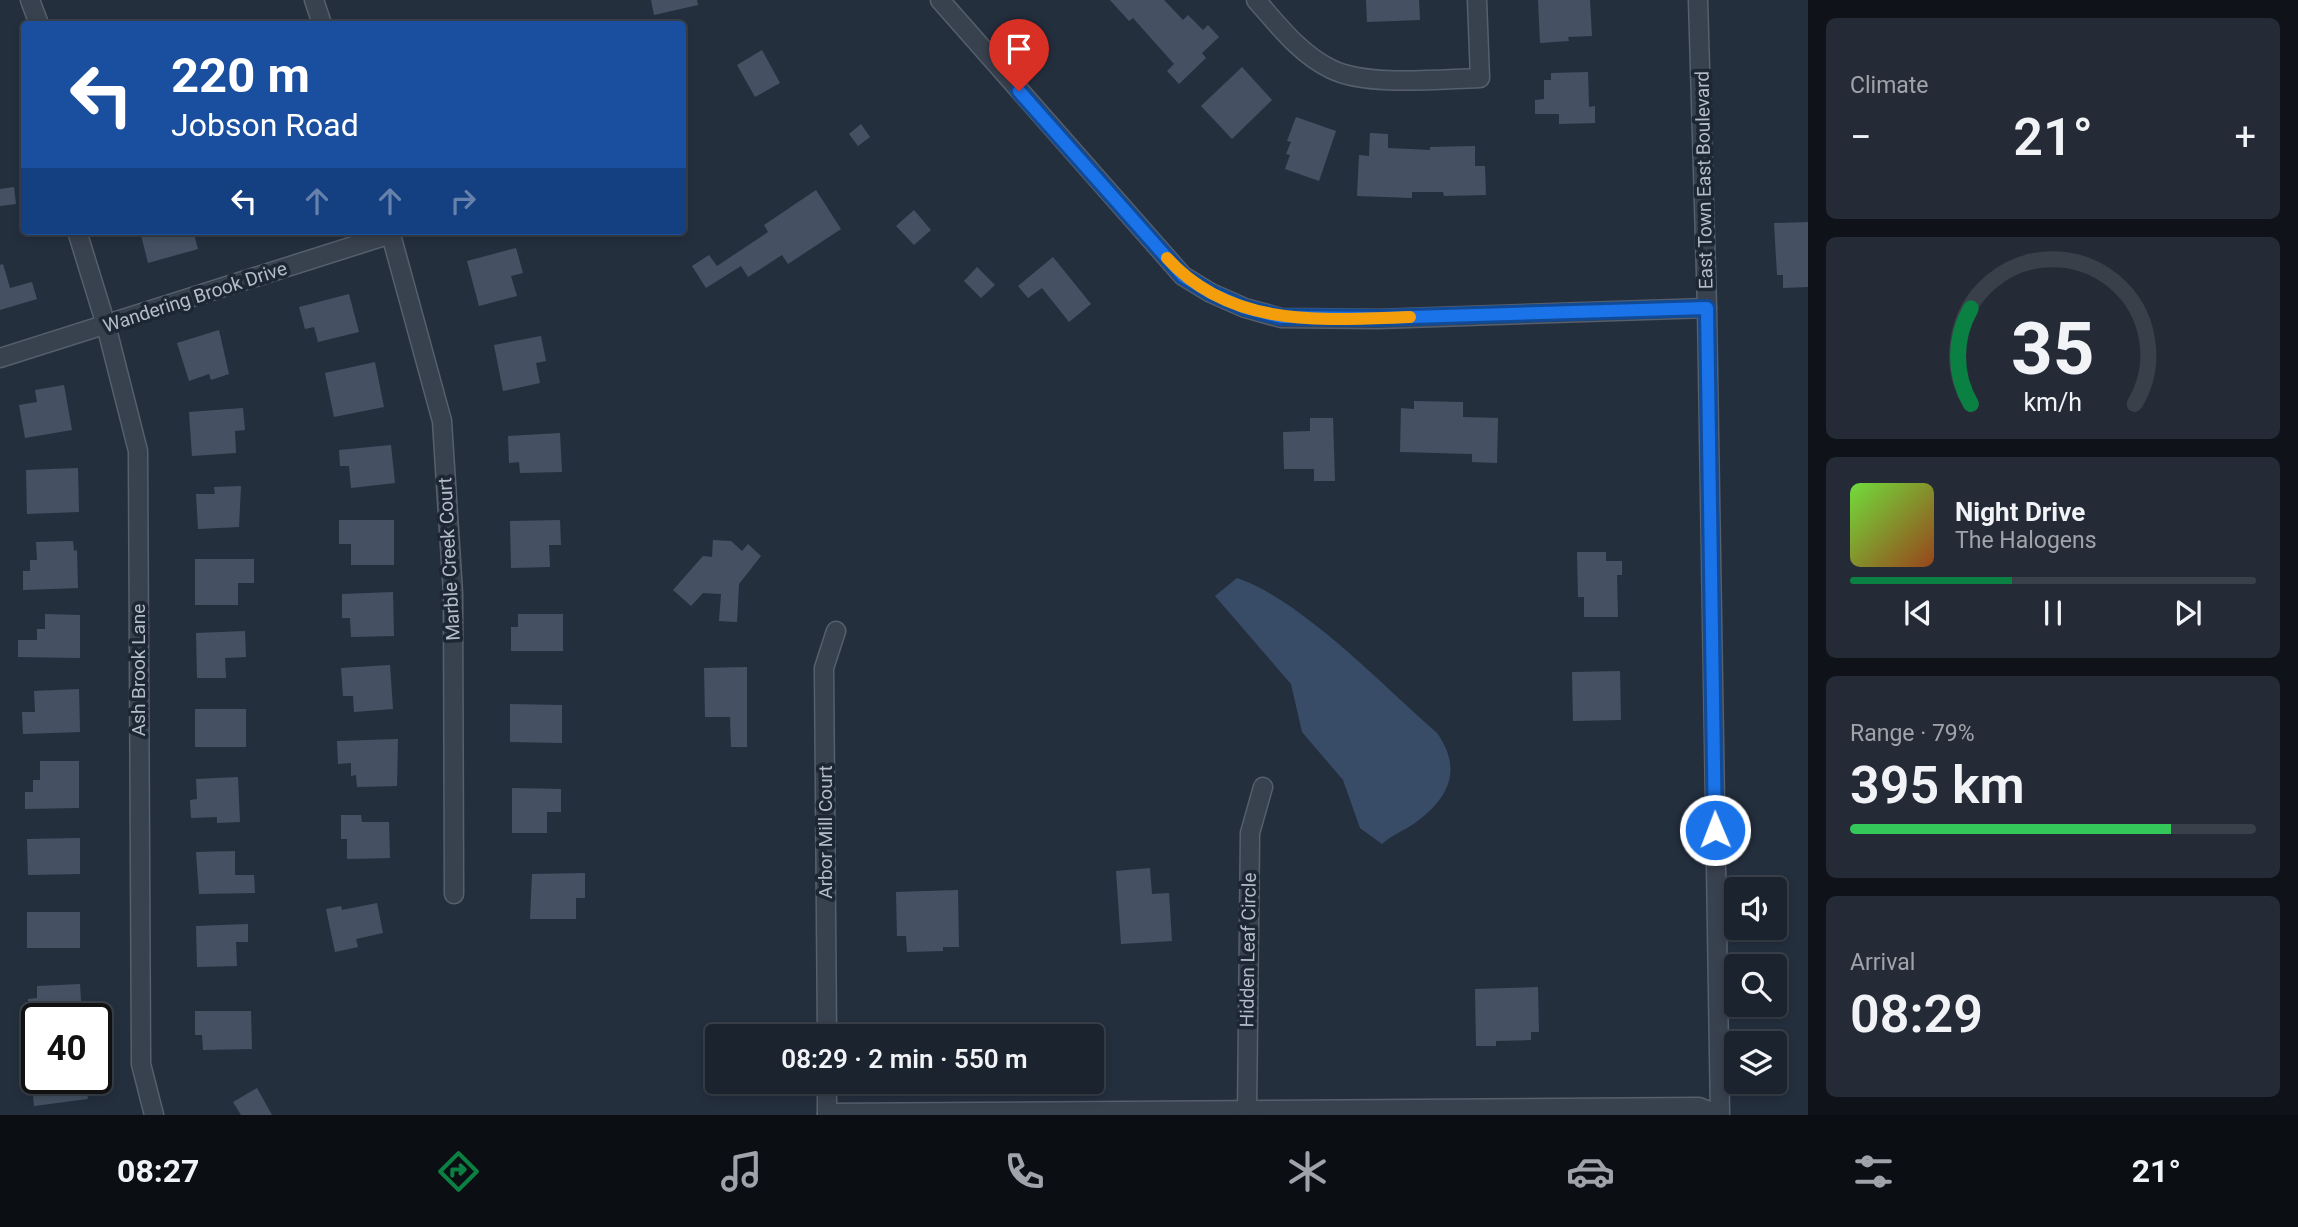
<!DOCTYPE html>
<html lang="en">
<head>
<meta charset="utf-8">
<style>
  :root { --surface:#1b232e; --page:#242b36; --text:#f1f3f6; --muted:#a0a4aa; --line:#39404a; --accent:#0b8043 }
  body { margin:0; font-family:Roboto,sans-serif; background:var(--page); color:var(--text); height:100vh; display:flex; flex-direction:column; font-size:26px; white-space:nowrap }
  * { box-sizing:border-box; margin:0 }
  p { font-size:23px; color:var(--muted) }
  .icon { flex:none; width:38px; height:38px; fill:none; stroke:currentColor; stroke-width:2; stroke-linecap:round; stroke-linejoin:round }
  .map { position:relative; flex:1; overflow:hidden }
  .panel { display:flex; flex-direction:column; gap:18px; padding:18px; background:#0f1319; width:490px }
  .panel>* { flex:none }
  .guide { position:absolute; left:21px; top:21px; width:665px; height:214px; border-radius:7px; box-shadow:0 4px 10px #0003,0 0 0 2px var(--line); background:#1a4fa0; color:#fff; overflow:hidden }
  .tools { position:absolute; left:1724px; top:877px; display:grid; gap:14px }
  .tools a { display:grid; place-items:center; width:63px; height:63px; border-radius:7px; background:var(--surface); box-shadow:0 4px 10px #0003,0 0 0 2px var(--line); font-size:35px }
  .speed { position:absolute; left:21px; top:1003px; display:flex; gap:14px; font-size:35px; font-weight:700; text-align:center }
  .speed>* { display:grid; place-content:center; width:91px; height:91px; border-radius:50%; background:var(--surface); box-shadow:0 4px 10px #0003,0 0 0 2px var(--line); line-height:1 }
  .speed .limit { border:4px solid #111; border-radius:10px; background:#fff; color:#111 }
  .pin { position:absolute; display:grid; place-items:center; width:60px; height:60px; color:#fff; margin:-72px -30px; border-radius:50% 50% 50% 0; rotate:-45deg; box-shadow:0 0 7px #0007 }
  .pin .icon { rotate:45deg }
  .me { position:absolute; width:77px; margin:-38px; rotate:359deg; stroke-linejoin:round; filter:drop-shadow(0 0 5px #0008) }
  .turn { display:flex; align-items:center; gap:24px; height:147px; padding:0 35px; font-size:32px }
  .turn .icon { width:91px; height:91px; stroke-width:2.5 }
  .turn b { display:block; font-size:49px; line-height:60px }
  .lanes { display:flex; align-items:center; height:66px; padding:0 35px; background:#0003; justify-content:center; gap:35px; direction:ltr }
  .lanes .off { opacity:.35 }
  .big { font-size:52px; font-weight:600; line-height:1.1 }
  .panel .tile { flex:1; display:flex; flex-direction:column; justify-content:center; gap:10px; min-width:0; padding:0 24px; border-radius:10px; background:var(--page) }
  .panel .dial { align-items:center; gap:0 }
  .dial svg { height:182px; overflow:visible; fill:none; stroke:var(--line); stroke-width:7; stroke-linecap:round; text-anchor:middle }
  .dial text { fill:var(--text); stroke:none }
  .song { display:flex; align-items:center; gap:21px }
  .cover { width:84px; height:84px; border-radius:10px; background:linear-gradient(135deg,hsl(100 70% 55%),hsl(20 70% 35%)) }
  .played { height:7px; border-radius:4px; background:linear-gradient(90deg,var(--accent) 40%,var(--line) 40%) }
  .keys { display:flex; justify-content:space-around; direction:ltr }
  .heat { display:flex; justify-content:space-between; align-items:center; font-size:38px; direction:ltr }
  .charge { height:10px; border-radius:5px; background:linear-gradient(90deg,#34c759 79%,var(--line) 0) }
  .trip { position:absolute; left:705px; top:1024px; width:399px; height:70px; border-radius:7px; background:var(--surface); box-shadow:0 4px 10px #0003,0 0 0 2px var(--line); font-weight:600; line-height:70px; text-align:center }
  .menu { display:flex; height:112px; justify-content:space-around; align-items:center; background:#0b0e12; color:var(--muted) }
  .menu .icon { width:49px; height:49px }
  .menu .selected { color:var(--accent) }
  .menu b { font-size:32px; color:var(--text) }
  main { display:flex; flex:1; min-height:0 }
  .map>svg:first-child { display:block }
</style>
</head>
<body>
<main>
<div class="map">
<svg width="1808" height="1115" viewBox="0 0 1808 1115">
  <rect width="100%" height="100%" fill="#242f3e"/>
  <path fill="#394c67" d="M1237,578C1302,600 1384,687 1437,733C1463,770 1449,798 1415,823C1403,831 1392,835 1382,844L1360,828L1343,780L1302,732L1291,684L1215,596Z"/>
  <g fill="#455162">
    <polygon points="651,0 697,0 698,5 654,15"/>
    <polygon points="1110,0 1164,0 1183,20 1188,15 1203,30 1208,25 1219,37 1202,53 1206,58 1179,84 1167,71 1174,64 1133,18 1129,21"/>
    <polygon points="1366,0 1419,0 1420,20 1367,22"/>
    <polygon points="1538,0 1590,0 1592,36 1568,37 1569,41 1540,43"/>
    <polygon points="762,50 780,83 755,97 737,65"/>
    <polygon points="1242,67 1272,100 1232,139 1201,106"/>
    <polygon points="1588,72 1589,107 1595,106 1595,123 1559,124 1559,114 1535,114 1535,100 1544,99 1544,80 1551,80 1551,73"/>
    <polygon points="1296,117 1336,131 1319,181 1285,169 1290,155 1286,154 1291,142 1287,141"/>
    <polygon points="861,124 870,137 858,146 849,134"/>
    <polygon points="1370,133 1388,134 1388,148 1430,150 1430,147 1475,146 1475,166 1485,166 1486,195 1444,196 1443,192 1412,192 1412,198 1357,196 1359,155 1369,156"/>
    <polygon points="14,187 16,204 0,206 0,189"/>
    <polygon points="816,190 841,229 788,264 782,255 748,277 741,266 706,288 692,266 709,255 717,266 768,232 764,225"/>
    <polygon points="914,210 931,230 914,245 896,226"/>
    <polygon points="1808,222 1808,287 1783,288 1783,275 1777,275 1774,223"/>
    <polygon points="140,231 193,231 198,249 148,263"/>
    <polygon points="516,248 523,273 511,276 517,296 479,306 467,261"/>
    <polygon points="1053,257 1091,304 1069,322 1042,288 1028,298 1018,286"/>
    <polygon points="3,264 10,288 32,282 37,299 0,310 0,265"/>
    <polygon points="977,267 995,285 981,298 964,281"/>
    <polygon points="349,294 359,332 318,342 314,327 305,329 299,307"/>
    <polygon points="219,330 229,374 211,380 209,374 189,381 177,343"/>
    <polygon points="541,336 546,361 536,363 540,383 503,391 494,345"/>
    <polygon points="375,362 384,407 334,417 325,373"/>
    <polygon points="64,385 72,430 25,438 19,405 37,402 35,390"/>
    <polygon points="1414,401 1463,402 1463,417 1498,418 1497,463 1472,462 1472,454 1400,452 1401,408 1414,409"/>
    <polygon points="243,408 245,430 235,431 236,453 192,456 189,412"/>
    <polygon points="1310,418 1333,418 1335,481 1314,481 1314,469 1284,469 1283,432 1310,431"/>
    <polygon points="560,433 562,472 520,473 519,462 509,463 508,436"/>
    <polygon points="391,445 395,483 351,488 349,466 340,466 339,450"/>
    <polygon points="78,468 79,512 27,514 26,470"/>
    <polygon points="241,486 239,527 198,529 196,494 215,494 214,487"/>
    <polygon points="339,520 394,520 394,565 351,565 351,544 339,544"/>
    <polygon points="560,520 561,545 549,545 550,567 511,568 510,521"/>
    <polygon points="713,540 731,541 742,551 748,544 761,556 739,584 737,622 719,621 721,594 703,593 691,606 673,590 703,556 712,557"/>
    <polygon points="73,541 74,551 77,550 78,588 23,590 23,571 30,571 30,560 37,560 36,542"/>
    <polygon points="1577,552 1606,552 1606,561 1622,561 1622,575 1617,575 1618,617 1584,617 1584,597 1578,597"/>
    <polygon points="195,559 254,559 254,583 238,583 238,605 195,605"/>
    <polygon points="393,592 394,636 351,637 350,618 342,618 342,594"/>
    <polygon points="45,614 80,615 80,658 18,657 18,640 37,640 37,629 45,629"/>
    <polygon points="518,614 563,614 563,651 511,651 511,627 518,627"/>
    <polygon points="245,631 246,657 225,658 226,678 197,678 196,633"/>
    <polygon points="390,665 393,709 354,712 353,696 343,696 341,668"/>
    <polygon points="747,667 747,747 731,747 730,717 705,717 704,668"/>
    <polygon points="1620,671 1621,720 1573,721 1572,672"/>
    <polygon points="79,689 80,732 23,734 22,712 35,712 34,691"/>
    <polygon points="510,704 562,705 562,743 510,742"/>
    <rect x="195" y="709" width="51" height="38"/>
    <polygon points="398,739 397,786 357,787 356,775 351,776 351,763 338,764 337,741"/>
    <polygon points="40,761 79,761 79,808 25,809 25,792 33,792 33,780 40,780"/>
    <polygon points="238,777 240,822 217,823 217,817 191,818 190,800 197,799 196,779"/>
    <polygon points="512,788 561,789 561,812 547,812 547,833 512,833"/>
    <polygon points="341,815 361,815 362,822 389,822 390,858 347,859 347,839 341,839"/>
    <polygon points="80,838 80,874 28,875 27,839"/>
    <polygon points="235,851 235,875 254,875 255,893 199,894 196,852"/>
    <polygon points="1150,868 1152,894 1169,893 1172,941 1121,944 1116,871"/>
    <polygon points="585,873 585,898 576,898 576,919 530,919 532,874"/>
    <polygon points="958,890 959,947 943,947 943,951 907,952 906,936 897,936 896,892"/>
    <polygon points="377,903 383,933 356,939 358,947 335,952 326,909 341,906 342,910"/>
    <rect x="27" y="912" width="53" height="36"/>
    <polygon points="248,924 248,942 236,942 237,966 197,967 196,926"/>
    <polygon points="80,984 82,1018 29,1018 28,999 37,998 37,986"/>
    <polygon points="1538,987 1539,1032 1531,1032 1531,1040 1496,1041 1496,1046 1476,1046 1475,989"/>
    <polygon points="195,1011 251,1011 252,1049 203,1050 202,1035 195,1035"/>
    <polygon points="36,1078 85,1078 88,1099 34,1106 32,1084 37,1083"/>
    <polygon points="257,1088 272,1115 241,1115 233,1102"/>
  </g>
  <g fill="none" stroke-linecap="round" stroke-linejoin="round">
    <g stroke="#565f6c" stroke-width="21">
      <g id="minor">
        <polyline points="30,0 39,24"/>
        <polyline points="314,0 322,24"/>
        <polyline points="940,0 1183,276 1211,293 1245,308 1281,318 1378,319 1707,308"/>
        <path d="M1256,0C1278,25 1300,54 1331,69C1367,87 1439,79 1480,78L1477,0"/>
        <polyline points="1698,0 1707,308 1720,1115"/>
        <polyline points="77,231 106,325 138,451 141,1064 154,1115"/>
        <polyline points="390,231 442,421 453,593 454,894"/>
        <polyline points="0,358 391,234"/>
        <polyline points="827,1036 824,668 836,631"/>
        <polyline points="827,1082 827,1115"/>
        <polyline points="827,1113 1699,1107 1719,1115"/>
        <polyline points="1247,1115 1250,833 1263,787"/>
      </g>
    </g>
    <use href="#minor" stroke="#38414e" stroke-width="18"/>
  </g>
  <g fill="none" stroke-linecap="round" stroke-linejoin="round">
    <g stroke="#114b97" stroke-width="18">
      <polyline id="route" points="1019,91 1183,276 1211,293 1245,308 1281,317 1378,318 1707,308 1715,830"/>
    </g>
    <use href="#route" stroke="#1a73e8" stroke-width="12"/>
    <path stroke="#f59e0b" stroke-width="12" d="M1167,258C1231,329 1323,320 1410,317"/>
  </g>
  <g text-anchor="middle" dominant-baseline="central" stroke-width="7" stroke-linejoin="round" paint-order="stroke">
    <g font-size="19" fill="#b4bcc9" stroke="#1d2633">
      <text transform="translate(1704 180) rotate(-91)">East Town East Boulevard</text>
      <text transform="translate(195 297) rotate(-18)">Wandering Brook Drive</text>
      <text transform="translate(449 559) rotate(-93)">Marble Creek Court</text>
      <text transform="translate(138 670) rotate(-90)">Ash Brook Lane</text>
      <text transform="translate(825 832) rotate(-90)">Arbor Mill Court</text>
      <text transform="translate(1248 950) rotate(-89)">Hidden Leaf Circle</text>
    </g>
  </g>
</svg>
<div class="tools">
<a><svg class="icon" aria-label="sound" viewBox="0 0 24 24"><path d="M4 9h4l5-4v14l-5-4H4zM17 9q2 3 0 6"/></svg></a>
<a><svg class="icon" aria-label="search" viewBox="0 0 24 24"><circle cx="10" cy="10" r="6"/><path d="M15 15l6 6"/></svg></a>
<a><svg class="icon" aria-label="layers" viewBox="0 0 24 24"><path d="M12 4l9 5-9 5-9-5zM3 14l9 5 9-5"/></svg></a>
</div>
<div class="speed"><div class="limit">40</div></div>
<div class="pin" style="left:1019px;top:91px;background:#d93025"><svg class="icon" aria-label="arrive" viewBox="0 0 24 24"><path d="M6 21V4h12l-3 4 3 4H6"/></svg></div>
<svg class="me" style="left:1715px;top:830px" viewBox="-20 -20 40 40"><circle r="17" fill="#1a73e8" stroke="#fff" stroke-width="3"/><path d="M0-11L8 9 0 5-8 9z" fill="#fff"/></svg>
<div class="trip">08:29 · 2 min · 550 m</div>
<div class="guide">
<div class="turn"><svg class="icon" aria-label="left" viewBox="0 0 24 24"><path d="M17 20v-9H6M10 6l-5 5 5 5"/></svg><div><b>220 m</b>Jobson Road</div></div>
<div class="lanes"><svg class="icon" aria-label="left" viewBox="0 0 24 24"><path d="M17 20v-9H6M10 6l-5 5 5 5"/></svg><svg class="icon off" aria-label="ahead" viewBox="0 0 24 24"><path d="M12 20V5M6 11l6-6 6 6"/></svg><svg class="icon off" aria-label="ahead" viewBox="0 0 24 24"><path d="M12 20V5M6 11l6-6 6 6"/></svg><svg class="icon off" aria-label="right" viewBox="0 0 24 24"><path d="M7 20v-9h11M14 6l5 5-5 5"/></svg></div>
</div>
</div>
<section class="panel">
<div class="tile"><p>Climate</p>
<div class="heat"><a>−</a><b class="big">21°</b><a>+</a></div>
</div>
<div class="tile dial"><svg viewBox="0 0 100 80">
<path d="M14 69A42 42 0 1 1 86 69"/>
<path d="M14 69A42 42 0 0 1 14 27" stroke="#0b8043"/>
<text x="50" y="56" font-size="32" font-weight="700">35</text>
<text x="50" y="72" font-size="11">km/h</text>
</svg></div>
<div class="tile">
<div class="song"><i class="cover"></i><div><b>Night Drive</b><p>The Halogens</p></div></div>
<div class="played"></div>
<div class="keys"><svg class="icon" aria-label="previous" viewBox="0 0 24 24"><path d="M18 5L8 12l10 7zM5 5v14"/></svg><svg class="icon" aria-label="pause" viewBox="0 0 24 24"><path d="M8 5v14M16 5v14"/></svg><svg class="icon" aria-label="next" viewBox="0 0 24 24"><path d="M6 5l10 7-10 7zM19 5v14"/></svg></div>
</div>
<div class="tile"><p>Range · 79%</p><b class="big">395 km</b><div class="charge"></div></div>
<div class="tile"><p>Arrival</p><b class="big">08:29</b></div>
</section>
</main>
<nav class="menu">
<b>08:27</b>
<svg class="icon selected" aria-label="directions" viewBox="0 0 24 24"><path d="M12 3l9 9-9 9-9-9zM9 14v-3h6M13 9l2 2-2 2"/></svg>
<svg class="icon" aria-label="music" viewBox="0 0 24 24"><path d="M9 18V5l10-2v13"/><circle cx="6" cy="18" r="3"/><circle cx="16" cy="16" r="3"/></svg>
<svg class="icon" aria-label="phone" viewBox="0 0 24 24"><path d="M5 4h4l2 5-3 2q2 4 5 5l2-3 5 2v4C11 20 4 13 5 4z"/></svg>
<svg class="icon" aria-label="climate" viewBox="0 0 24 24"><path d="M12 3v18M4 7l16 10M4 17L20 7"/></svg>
<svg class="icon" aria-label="car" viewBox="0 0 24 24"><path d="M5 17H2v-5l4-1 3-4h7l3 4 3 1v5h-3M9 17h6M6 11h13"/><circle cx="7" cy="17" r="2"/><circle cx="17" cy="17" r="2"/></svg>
<svg class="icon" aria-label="filters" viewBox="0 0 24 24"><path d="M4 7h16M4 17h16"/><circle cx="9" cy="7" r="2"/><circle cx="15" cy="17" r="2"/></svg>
<b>21°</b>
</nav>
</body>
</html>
